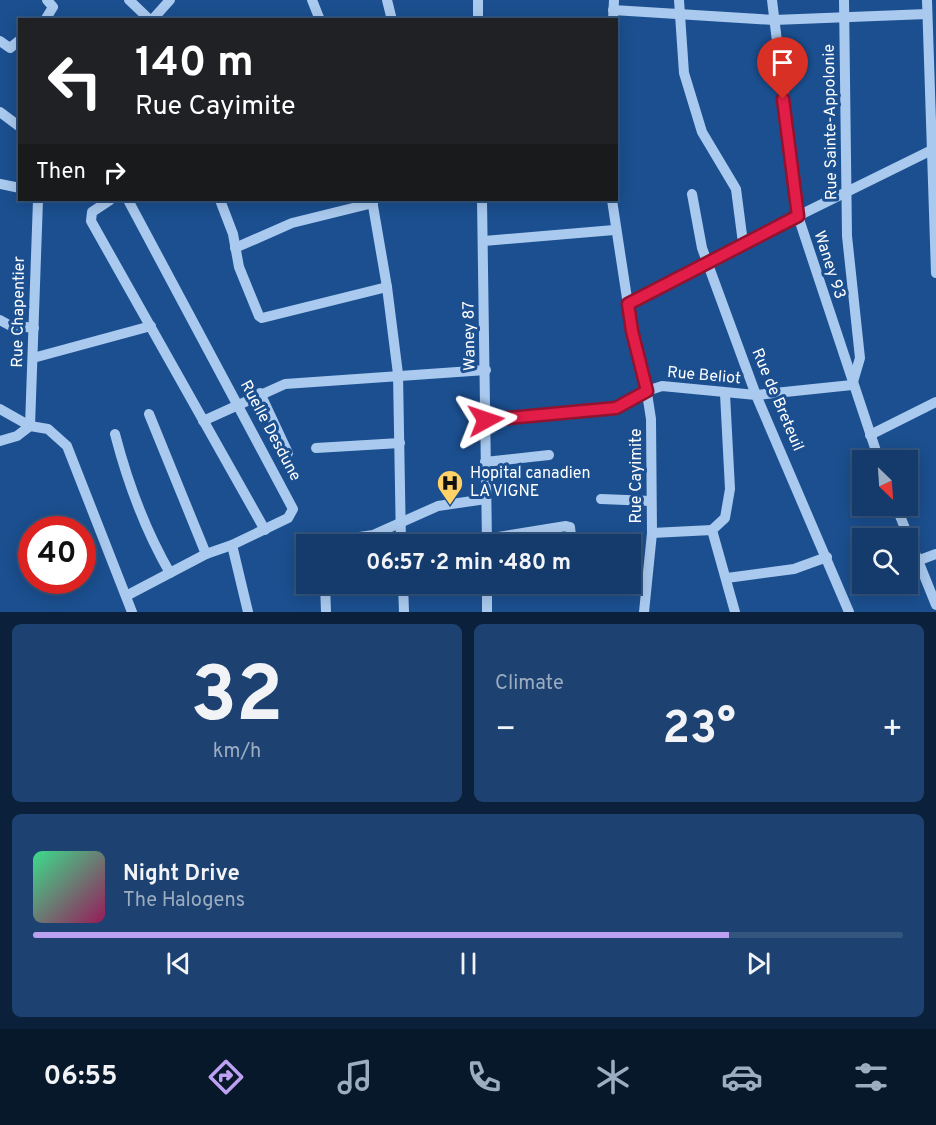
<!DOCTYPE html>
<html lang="en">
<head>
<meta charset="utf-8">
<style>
  :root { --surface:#143b6b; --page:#1d4271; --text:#f1f3f6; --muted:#9dadc1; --line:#33557e; --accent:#bca0f2 }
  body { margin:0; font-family:Overpass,sans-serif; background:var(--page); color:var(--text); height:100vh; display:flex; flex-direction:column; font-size:22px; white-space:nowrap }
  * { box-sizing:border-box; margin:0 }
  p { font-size:20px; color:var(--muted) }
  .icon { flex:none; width:33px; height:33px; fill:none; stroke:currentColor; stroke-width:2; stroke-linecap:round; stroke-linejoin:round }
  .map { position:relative; height:612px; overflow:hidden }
  .details { display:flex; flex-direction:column; gap:12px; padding:12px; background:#0b203b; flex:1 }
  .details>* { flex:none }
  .hud { position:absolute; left:18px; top:18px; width:600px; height:183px; border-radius:0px; box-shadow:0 3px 15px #0003,0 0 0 2px var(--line); background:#202124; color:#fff; overflow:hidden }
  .needle { width:39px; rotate:155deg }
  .tools { position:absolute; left:852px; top:450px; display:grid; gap:12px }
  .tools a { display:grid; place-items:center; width:66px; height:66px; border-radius:0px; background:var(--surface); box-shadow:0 3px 15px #0003,0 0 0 2px var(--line); font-size:30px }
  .speed { position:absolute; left:18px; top:516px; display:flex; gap:12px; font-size:30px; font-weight:700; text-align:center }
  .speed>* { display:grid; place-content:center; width:78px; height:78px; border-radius:50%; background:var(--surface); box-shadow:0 3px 15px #0003,0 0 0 2px var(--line); line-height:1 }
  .speed .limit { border:9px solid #d22; background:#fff; color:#111 }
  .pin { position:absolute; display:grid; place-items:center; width:51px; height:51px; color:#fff; margin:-62px -26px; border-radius:50% 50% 50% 0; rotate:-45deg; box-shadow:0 0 6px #0007 }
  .pin .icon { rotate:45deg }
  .me { position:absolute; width:66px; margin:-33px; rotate:85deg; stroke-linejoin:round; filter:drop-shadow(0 0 4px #0008) }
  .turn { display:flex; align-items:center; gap:21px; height:126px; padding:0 18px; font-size:27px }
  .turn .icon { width:78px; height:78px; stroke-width:2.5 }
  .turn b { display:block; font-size:42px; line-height:51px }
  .then { display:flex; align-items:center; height:57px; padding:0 18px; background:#0003; gap:12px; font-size:22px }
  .big { font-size:45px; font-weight:700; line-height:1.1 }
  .details .widget { flex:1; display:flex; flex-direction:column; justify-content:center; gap:9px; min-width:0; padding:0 21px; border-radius:9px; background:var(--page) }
  .details .dial { align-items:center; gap:0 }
  .dial b { font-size:78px; line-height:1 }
  .song { display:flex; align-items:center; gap:18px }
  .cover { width:72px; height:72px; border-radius:9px; background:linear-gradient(135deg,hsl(150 70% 55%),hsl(330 70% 35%)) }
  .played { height:6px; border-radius:3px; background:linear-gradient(90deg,var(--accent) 80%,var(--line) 80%) }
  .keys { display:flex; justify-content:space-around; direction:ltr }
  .heat { display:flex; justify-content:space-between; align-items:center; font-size:33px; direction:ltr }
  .details .tiles { flex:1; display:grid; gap:12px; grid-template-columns:1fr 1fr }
  .widget:last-child { grid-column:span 2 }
  .trip { position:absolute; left:296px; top:534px; width:345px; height:60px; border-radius:0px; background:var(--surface); box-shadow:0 3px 15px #0003,0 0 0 2px var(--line); font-weight:700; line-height:60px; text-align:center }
  .dock { display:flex; height:96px; justify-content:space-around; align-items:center; background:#08182b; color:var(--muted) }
  .dock .icon { width:42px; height:42px }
  .dock .on { color:var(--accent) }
  .dock b { font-size:27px; color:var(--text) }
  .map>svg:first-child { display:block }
</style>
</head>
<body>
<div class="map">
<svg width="936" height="612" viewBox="0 0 936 612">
  <rect width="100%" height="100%" fill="#1b4f8f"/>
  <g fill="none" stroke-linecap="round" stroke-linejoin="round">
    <g stroke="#a9c9ee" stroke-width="10">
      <polyline points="129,0 150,20"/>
      <polyline points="312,0 320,20"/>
      <polyline points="387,0 392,20"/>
      <polyline points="478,0 478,20"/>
      <polyline points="679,0 684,73 702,132 736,189 743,243"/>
      <polyline points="772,0 798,216 879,460"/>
      <polyline points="844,0 847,236 860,358 852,385"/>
      <polyline points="927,0 936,273"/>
      <polyline points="613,10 774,20 927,14"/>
      <polyline points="45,20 53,7 47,0"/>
      <polyline points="152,20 170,0"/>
      <polyline points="613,20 614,0"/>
      <polyline points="0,41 10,48 20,40"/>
      <polyline points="0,112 20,127"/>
      <polyline points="0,184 20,188"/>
      <polyline points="692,194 702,248 756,395 849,612"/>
      <polyline points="110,200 92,212 91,221 265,530"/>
      <polyline points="220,200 233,234 239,267 259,316 262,318 387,287"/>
      <polyline points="372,200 387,287 398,374 401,544"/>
      <polyline points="482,200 487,544"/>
      <polyline points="612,200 632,331 644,374 651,419 652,533 644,612"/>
      <polyline points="484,241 614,230"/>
      <polyline points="235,248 292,223 373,203"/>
      <polyline points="628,304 743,243 936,148"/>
      <polyline points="0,320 9,325 34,328"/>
      <polyline points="33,358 151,326"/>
      <polyline points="260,393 288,453"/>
      <polyline points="725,394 730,489 725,518 712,530 735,612"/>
      <polyline points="0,409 30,426 48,429 67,446 132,612"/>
      <polyline points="149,414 206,554"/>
      <polyline points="486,420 616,408 647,391 662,386 756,395 852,385"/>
      <polyline points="203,421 285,384 486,370"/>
      <polyline points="30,426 38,200"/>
      <path d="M115,434C128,484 144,528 170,573"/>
      <polyline points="870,435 936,402"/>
      <polyline points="0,441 17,436 30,426"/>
      <polyline points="316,448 400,443"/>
      <polyline points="485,462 549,455"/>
      <polyline points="601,499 651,501"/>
      <polyline points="896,506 936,605"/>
      <polyline points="652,533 712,530"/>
      <polyline points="486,539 566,526 570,527 572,544"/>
      <polyline points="330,544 339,540 373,535 438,506 486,499"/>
      <polyline points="232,545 248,612"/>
      <polyline points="917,561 936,554"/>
      <polyline points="727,578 794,569 827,557"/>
      <polyline points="325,584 326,612"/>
      <polyline points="403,584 404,612"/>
      <polyline points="487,584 487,612"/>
      <polyline points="126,596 206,554 232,545 288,518 293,509 128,200"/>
    </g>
  </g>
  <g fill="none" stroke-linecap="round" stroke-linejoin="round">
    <g stroke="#92132f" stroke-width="15">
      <polyline id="route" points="486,420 616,408 647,391 632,331 628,304 798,216 783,99"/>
    </g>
    <use href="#route" stroke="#e11d48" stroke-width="10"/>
  </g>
  <defs>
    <g id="hospital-pin" transform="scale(1.35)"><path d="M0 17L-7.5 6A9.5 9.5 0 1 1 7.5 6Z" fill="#ffd166" stroke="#1b4f8f"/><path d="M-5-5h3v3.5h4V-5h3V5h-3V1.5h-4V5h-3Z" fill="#111"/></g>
  </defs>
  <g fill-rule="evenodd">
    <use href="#hospital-pin" x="450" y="483"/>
  </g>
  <g text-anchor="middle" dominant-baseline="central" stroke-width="6" stroke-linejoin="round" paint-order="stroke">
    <g font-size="16" fill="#fff" stroke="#1b4f8f">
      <text transform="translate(831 122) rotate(-91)">Rue Sainte-Appolonie</text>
      <text transform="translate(829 265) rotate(72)">Waney 93</text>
      <text transform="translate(19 312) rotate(-89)">Rue Chapentier</text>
      <text transform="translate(470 336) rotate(-91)">Waney 87</text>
      <text transform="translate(704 376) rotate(5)">Rue Beliot</text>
      <text transform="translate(777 400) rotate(67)">Rue de Breteuil</text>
      <text transform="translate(270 431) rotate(62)">Ruelle Desdune</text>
      <text transform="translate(637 476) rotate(-90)">Rue Cayimite</text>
    </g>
    <g font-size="16" fill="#fff" stroke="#1b4f8f" text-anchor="start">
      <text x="470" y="474">Hopital canadien<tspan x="470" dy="18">LA VIGNE</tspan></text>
    </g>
  </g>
</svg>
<div class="tools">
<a><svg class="needle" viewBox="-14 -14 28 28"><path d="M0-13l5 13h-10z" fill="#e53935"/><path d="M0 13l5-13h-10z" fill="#9dadc1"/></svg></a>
<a><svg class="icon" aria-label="search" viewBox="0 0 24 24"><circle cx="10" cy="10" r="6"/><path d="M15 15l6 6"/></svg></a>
</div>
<div class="speed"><div class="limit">40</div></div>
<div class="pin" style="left:783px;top:99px;background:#d93025"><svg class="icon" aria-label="arrive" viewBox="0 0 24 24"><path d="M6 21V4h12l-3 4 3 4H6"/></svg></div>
<svg class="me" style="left:486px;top:420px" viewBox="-20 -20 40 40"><path d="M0-17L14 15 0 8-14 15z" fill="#e11d48" stroke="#fff" stroke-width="4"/></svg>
<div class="trip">06:57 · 2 min · 480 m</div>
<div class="hud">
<div class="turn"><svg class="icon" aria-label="left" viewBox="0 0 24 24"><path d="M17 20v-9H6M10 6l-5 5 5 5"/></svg><div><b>140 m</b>Rue Cayimite</div></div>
<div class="then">Then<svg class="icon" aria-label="right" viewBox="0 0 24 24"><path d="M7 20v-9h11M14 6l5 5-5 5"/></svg></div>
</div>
</div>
<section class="details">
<div class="tiles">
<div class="widget dial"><b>32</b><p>km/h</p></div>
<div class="widget"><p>Climate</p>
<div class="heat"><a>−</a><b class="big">23°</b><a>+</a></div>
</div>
<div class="widget">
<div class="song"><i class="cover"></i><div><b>Night Drive</b><p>The Halogens</p></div></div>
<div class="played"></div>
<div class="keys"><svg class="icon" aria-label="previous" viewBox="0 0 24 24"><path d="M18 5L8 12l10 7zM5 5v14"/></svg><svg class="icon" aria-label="pause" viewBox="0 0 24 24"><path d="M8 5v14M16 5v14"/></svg><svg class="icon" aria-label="next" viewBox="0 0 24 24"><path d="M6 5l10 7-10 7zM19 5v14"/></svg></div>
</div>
</div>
</section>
<nav class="dock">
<b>06:55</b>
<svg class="icon on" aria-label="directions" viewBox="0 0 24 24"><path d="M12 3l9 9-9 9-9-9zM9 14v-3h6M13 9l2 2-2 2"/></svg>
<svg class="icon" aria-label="music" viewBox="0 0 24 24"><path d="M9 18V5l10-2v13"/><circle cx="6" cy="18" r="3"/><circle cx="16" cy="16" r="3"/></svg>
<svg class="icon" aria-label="phone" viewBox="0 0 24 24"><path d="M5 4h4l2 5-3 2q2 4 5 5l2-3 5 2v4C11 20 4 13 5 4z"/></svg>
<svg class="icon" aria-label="climate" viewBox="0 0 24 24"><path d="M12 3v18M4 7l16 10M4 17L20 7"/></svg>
<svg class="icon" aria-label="car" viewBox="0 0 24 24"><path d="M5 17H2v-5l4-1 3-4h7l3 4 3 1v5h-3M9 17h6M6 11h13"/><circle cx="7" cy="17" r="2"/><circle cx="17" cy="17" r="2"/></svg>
<svg class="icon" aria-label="filters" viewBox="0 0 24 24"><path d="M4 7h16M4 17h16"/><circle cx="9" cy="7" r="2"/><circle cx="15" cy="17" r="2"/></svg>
</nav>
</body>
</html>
